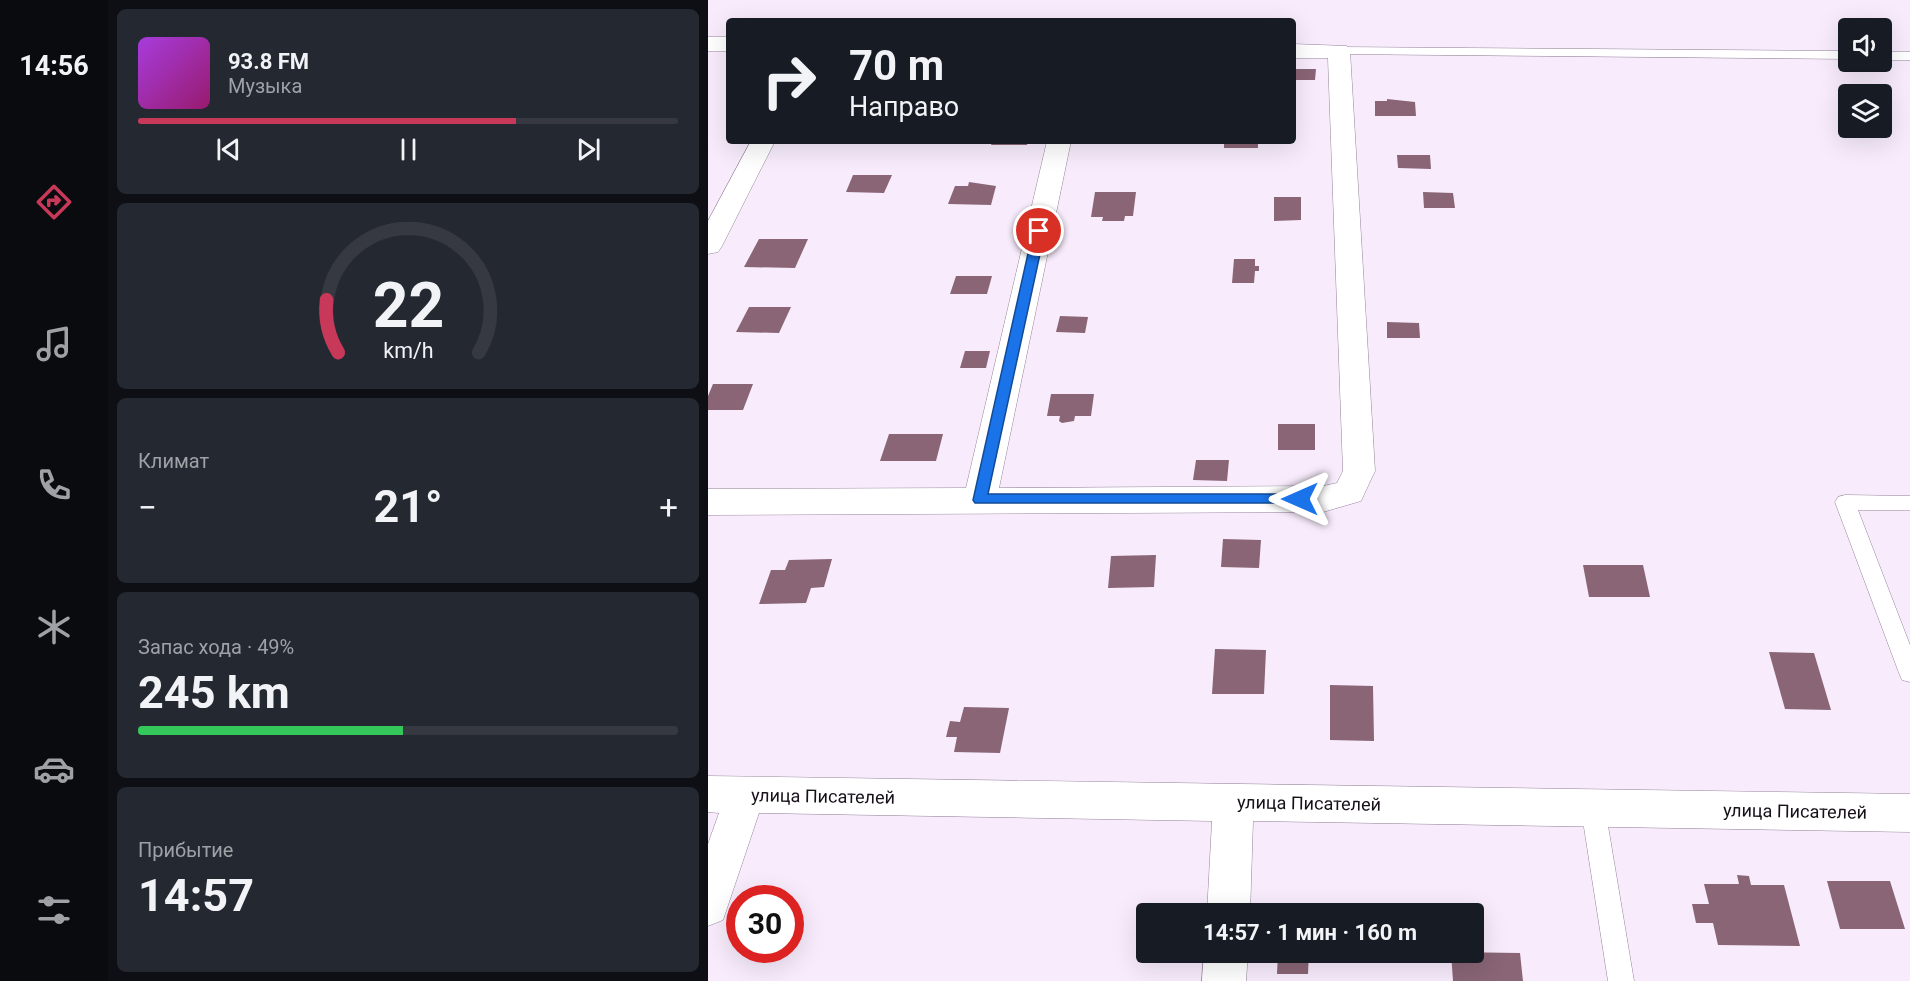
<!DOCTYPE html>
<html lang="ru">
<head>
<meta charset="utf-8">
<style>
  :root { --surface:#171b24; --page:#242831; --text:#f1f3f6; --muted:#9ea1a6; --line:#363941; --accent:#c83858 }
  body { margin:0; font-family:Roboto,sans-serif; background:var(--page); color:var(--text); height:100vh; display:flex; flex-direction:column; font-size:22px; white-space:nowrap }
  * { box-sizing:border-box; margin:0 }
  p { font-size:20px; color:var(--muted) }
  .icon { flex:none; width:33px; height:33px; fill:none; stroke:currentColor; stroke-width:2; stroke-linecap:round; stroke-linejoin:round }
  .map { position:relative; flex:1; overflow:hidden }
  .drawer { display:flex; flex-direction:column; gap:9px; padding:9px; background:#0d0f14; width:600px }
  .drawer>* { flex:none }
  .top-card { position:absolute; left:18px; top:18px; width:570px; height:126px; border-radius:6px; box-shadow:0 6px 24px #0002; background:#171b24; color:var(--text); overflow:hidden }
  .controls { position:absolute; left:1130px; top:18px; display:grid; gap:12px }
  .controls a { display:grid; place-items:center; width:54px; height:54px; border-radius:6px; background:var(--surface); box-shadow:0 6px 24px #0002; font-size:30px }
  .speed { position:absolute; left:18px; top:885px; display:flex; gap:12px; font-size:30px; font-weight:700; text-align:center }
  .speed>* { display:grid; place-content:center; width:78px; height:78px; border-radius:50%; background:var(--surface); box-shadow:0 6px 24px #0002; line-height:1 }
  .speed .limit { border:9px solid #d22; background:#fff; color:#111 }
  .pin { position:absolute; display:grid; place-items:center; width:51px; height:51px; color:#fff; margin:-26px; border:3px solid #fff; border-radius:50%; box-shadow:0 2px 6px #0007 }
  .me { position:absolute; width:66px; margin:-33px; rotate:270deg; stroke-linejoin:round; filter:drop-shadow(0 0 4px #0008) }
  .turn { display:flex; align-items:center; gap:21px; height:126px; padding:0 24px; font-size:27px }
  .turn .icon { width:78px; height:78px; stroke-width:2.5 }
  .turn b { display:block; font-size:42px; line-height:51px }
  .big { font-size:45px; font-weight:700; line-height:1.1 }
  .drawer .tile { flex:1; display:flex; flex-direction:column; justify-content:center; gap:9px; min-width:0; padding:0 21px; border-radius:9px; background:var(--page) }
  .drawer .dial { align-items:center; gap:0 }
  .dial svg { height:156px; overflow:visible; fill:none; stroke:var(--line); stroke-width:7; stroke-linecap:round; text-anchor:middle }
  .dial text { fill:var(--text); stroke:none }
  .song { display:flex; align-items:center; gap:18px }
  .cover { width:72px; height:72px; border-radius:9px; background:linear-gradient(135deg,hsl(280 70% 55%),hsl(320 70% 35%)) }
  .played { height:6px; border-radius:3px; background:linear-gradient(90deg,var(--accent) 70%,var(--line) 70%) }
  .keys { display:flex; justify-content:space-around; direction:ltr }
  .heat { display:flex; justify-content:space-between; align-items:center; font-size:33px; direction:ltr }
  .charge { height:9px; border-radius:4px; background:linear-gradient(90deg,#34c759 49%,var(--line) 0) }
  .trip { position:absolute; left:428px; top:903px; width:348px; height:60px; border-radius:6px; background:var(--surface); box-shadow:0 6px 24px #0002; font-weight:700; line-height:60px; text-align:center }
  main { display:flex; flex:1; min-height:0 }
  .menu { display:flex; flex-direction:column; width:108px; justify-content:space-around; align-items:center; background:#090b0e; color:var(--muted) }
  .menu .icon { width:42px; height:42px }
  .menu .current { color:var(--accent) }
  .menu b { font-size:27px; color:var(--text) }
  .map>svg:first-child { display:block }
</style>
</head>
<body>
<main>
<nav class="menu">
<b>14:56</b>
<svg class="icon current" aria-label="directions" viewBox="0 0 24 24"><path d="M12 3l9 9-9 9-9-9zM9 14v-3h6M13 9l2 2-2 2"/></svg>
<svg class="icon" aria-label="music" viewBox="0 0 24 24"><path d="M9 18V5l10-2v13"/><circle cx="6" cy="18" r="3"/><circle cx="16" cy="16" r="3"/></svg>
<svg class="icon" aria-label="phone" viewBox="0 0 24 24"><path d="M5 4h4l2 5-3 2q2 4 5 5l2-3 5 2v4C11 20 4 13 5 4z"/></svg>
<svg class="icon" aria-label="climate" viewBox="0 0 24 24"><path d="M12 3v18M4 7l16 10M4 17L20 7"/></svg>
<svg class="icon" aria-label="car" viewBox="0 0 24 24"><path d="M5 17H2v-5l4-1 3-4h7l3 4 3 1v5h-3M9 17h6M6 11h13"/><circle cx="7" cy="17" r="2"/><circle cx="17" cy="17" r="2"/></svg>
<svg class="icon" aria-label="filters" viewBox="0 0 24 24"><path d="M4 7h16M4 17h16"/><circle cx="9" cy="7" r="2"/><circle cx="15" cy="17" r="2"/></svg>
</nav>
<section class="drawer">
<div class="tile">
<div class="song"><i class="cover"></i><div><b>93.8 FM</b><p>Музыка</p></div></div>
<div class="played"></div>
<div class="keys"><svg class="icon" aria-label="previous" viewBox="0 0 24 24"><path d="M18 5L8 12l10 7zM5 5v14"/></svg><svg class="icon" aria-label="pause" viewBox="0 0 24 24"><path d="M8 5v14M16 5v14"/></svg><svg class="icon" aria-label="next" viewBox="0 0 24 24"><path d="M6 5l10 7-10 7zM19 5v14"/></svg></div>
</div>
<div class="tile dial"><svg viewBox="0 0 100 80">
<path d="M14 69A42 42 0 1 1 86 69"/>
<path d="M14 69A42 42 0 0 1 8 42" stroke="#c83858"/>
<text x="50" y="56" font-size="32" font-weight="700">22</text>
<text x="50" y="72" font-size="11">km/h</text>
</svg></div>
<div class="tile"><p>Климат</p>
<div class="heat"><a>−</a><b class="big">21°</b><a>+</a></div>
</div>
<div class="tile"><p>Запас хода · 49%</p><b class="big">245 km</b><div class="charge"></div></div>
<div class="tile"><p>Прибытие</p><b class="big">14:57</b></div>
</section>
<div class="map">
<svg width="1202" height="981" viewBox="0 0 1202 981">
  <rect width="100%" height="100%" fill="#f8ecfc"/>
  <g fill="#896576">
    <polygon points="585,69 608,69 607,80 585,80"/>
    <polygon points="679,99 707,102 708,116 667,116 667,101 679,101"/>
    <polygon points="285,141 320,141 319,145 283,145"/>
    <rect x="516" y="141" width="34" height="7"/>
    <polygon points="689,155 722,155 723,169 690,168"/>
    <polygon points="145,175 184,175 176,193 138,192"/>
    <polygon points="261,182 288,186 283,205 240,204 247,186 260,186"/>
    <polygon points="387,192 428,192 425,216 417,216 416,221 394,221 395,217 383,217"/>
    <polygon points="715,192 745,193 747,208 716,208"/>
    <polygon points="566,197 593,197 593,220 566,221"/>
    <polygon points="51,239 100,239 87,268 36,267"/>
    <polygon points="526,259 547,259 547,266 551,266 551,271 547,271 546,283 524,283"/>
    <polygon points="248,276 284,276 279,294 242,294"/>
    <polygon points="41,307 83,307 71,333 28,332"/>
    <polygon points="352,316 380,317 377,333 348,332"/>
    <polygon points="679,322 711,323 712,338 679,338"/>
    <polygon points="257,351 282,351 278,368 252,368"/>
    <polygon points="5,384 45,384 35,410 0,410 0,396"/>
    <polygon points="343,394 386,394 383,416 367,416 366,421 354,423 351,421 352,416 339,416"/>
    <rect x="570" y="424" width="37" height="26"/>
    <polygon points="181,434 235,434 228,461 172,461"/>
    <polygon points="488,460 521,460 519,481 485,480"/>
    <polygon points="515,539 553,540 551,568 513,567"/>
    <polygon points="448,555 446,587 400,588 403,556"/>
    <polygon points="124,559 116,587 103,588 98,603 51,604 63,570 77,570 81,560"/>
    <polygon points="875,565 935,565 942,597 881,597"/>
    <polygon points="507,649 558,650 556,694 504,694"/>
    <polygon points="1061,652 1106,653 1123,710 1077,709"/>
    <polygon points="622,685 665,686 666,741 622,740"/>
    <polygon points="256,707 301,708 292,753 246,752 249,737 238,737 242,721 252,722"/>
    <polygon points="1029,875 1041,876 1043,885 1076,885 1092,946 1010,945 1005,923 988,923 984,904 1001,904 996,884 1031,884"/>
    <polygon points="1119,881 1182,881 1197,929 1132,929"/>
    <polygon points="570,952 601,952 600,974 569,974"/>
    <polygon points="743,952 812,953 815,981 745,981"/>
  </g>
  <g fill="none" stroke-linecap="round" stroke-linejoin="round">
    <g stroke="#95839b" stroke-width="1">
      <g id="lane">
        <polygon points="631,47 1140,51 1140,59 626,54 624,51"/>
        <rect x="1173" y="52" width="29" height="8"/>
        <polygon points="1137,495 1202,496 1202,510 1150,510 1202,645 1202,682 1194,680 1191,673 1127,502 1130,497"/>
        <polygon points="885,797 893,800 897,808 926,981 900,981 873,808 877,800"/>
      </g>
    </g>
    <g stroke="#95839b" stroke-width="1">
      <g id="street">
        <rect x="0" y="37" width="21" height="14"/>
        <polygon points="585,44 639,46 642,51 667,471 653,501 615,512 0,515 0,489 258,488 339,141 363,141 291,488 615,486 629,483 635,471 620,58 585,58"/>
        <polygon points="43,141 67,141 14,246 10,252 0,254 0,221"/>
        <polygon points="0,776 1202,794 1202,832 545,821 542,914 499,914 504,821 51,813 15,920 0,926 0,844 11,813 0,812"/>
        <polygon points="496,952 540,952 538,981 494,981"/>
      </g>
    </g>
    <use href="#lane" fill="#fff" fill-rule="evenodd"/>
    <use href="#street" fill="#fff" fill-rule="evenodd"/>
  </g>
  <polygon fill="#1a73e8" stroke="#114b97" stroke-width="1.5" points="331,227 337,231 280,494 592,494 597,496 599,499 597,503 267,503 265,500 325,231"/>
  <g text-anchor="middle" dominant-baseline="central" stroke-width="4.5" stroke-linejoin="round" paint-order="stroke">
    <g font-size="18" fill="#171019" stroke="#fff">
      <text transform="translate(115 796) rotate(1)">улица Писателей</text>
      <text transform="translate(601 803) rotate(1)">улица Писателей</text>
      <text transform="translate(1087 811) rotate(1)">улица Писателей</text>
    </g>
  </g>
</svg>
<div class="controls">
<a><svg class="icon" aria-label="sound" viewBox="0 0 24 24"><path d="M4 9h4l5-4v14l-5-4H4zM17 9q2 3 0 6"/></svg></a>
<a><svg class="icon" aria-label="layers" viewBox="0 0 24 24"><path d="M12 4l9 5-9 5-9-5zM3 14l9 5 9-5"/></svg></a>
</div>
<div class="speed"><div class="limit">30</div></div>
<div class="pin" style="left:331px;top:231px;background:#d93025"><svg class="icon" aria-label="arrive" viewBox="0 0 24 24"><path d="M6 21V4h12l-3 4 3 4H6"/></svg></div>
<svg class="me" style="left:592px;top:499px" viewBox="-20 -20 40 40"><path d="M0-17L14 15 0 8-14 15z" fill="#1a73e8" stroke="#fff" stroke-width="4"/></svg>
<div class="trip">14:57 · 1 мин · 160 m</div>
<div class="top-card">
<div class="turn"><svg class="icon" aria-label="right" viewBox="0 0 24 24"><path d="M7 20v-9h11M14 6l5 5-5 5"/></svg><div><b>70 m</b>Направо</div></div>
</div>
</div>
</main>
</body>
</html>
